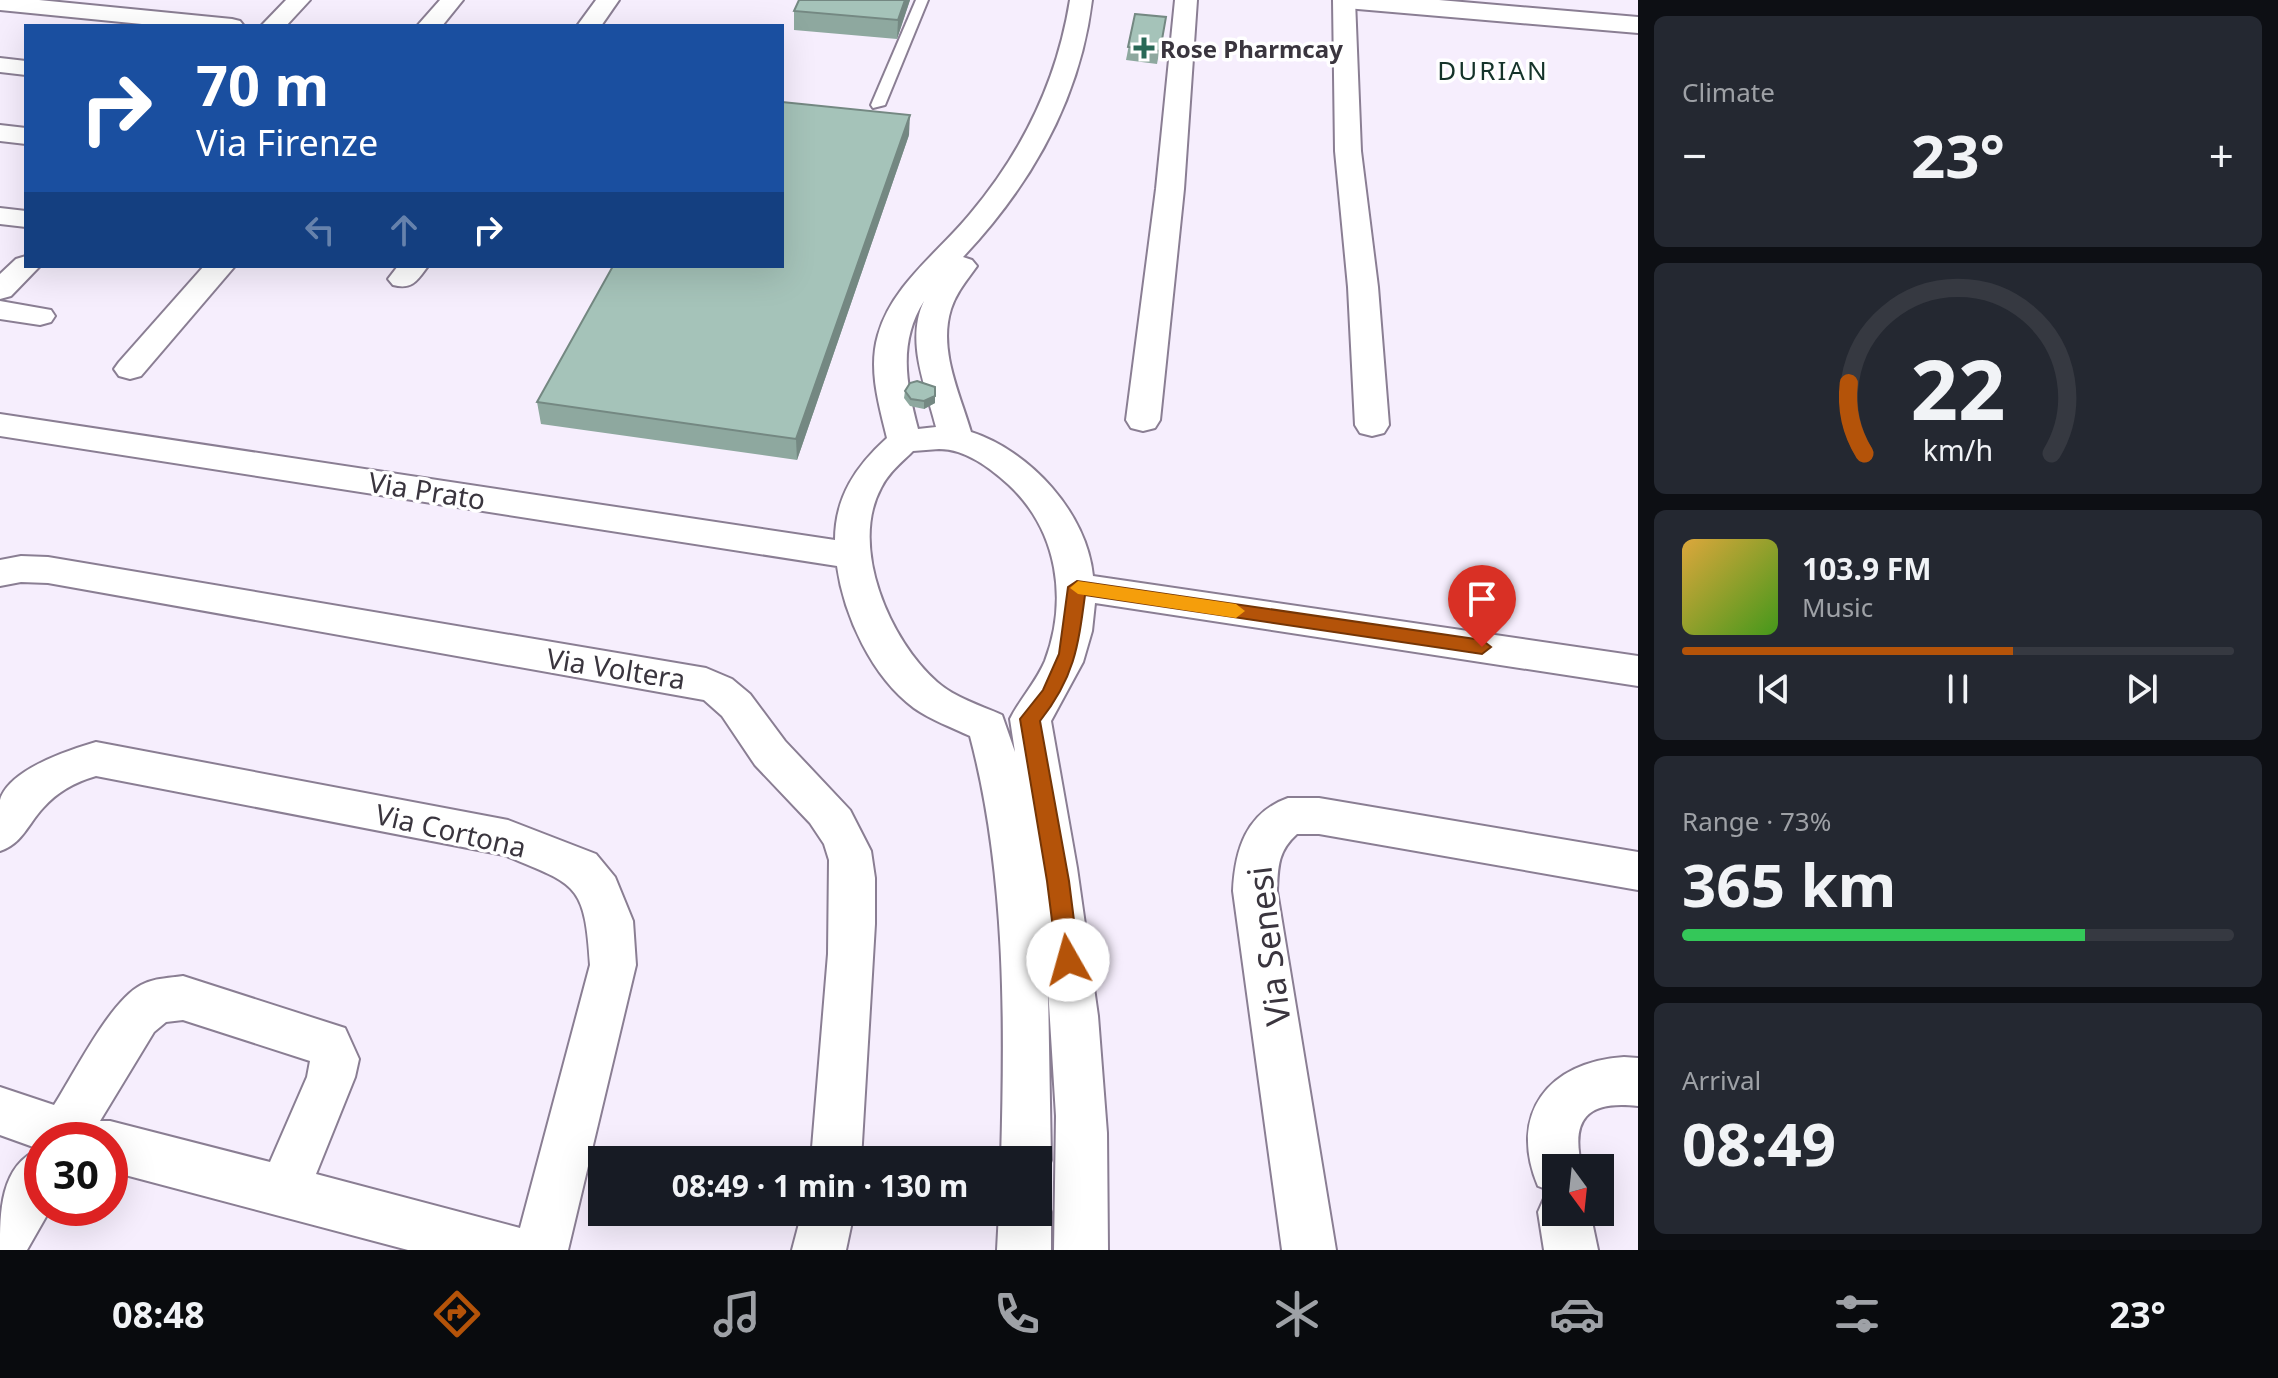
<!DOCTYPE html>
<html lang="en">
<head>
<meta charset="utf-8">
<style>
  :root { --surface:#171b24; --page:#242831; --text:#f1f3f6; --muted:#9ea1a6; --line:#363941; --accent:#b45309 }
  body { margin:0; font-family:"Noto Sans",sans-serif; background:var(--page); color:var(--text); height:100vh; display:flex; flex-direction:column; font-size:30px; white-space:nowrap }
  * { box-sizing:border-box; margin:0 }
  p { font-size:26px; color:var(--muted) }
  .icon { flex:none; width:44px; height:44px; fill:none; stroke:currentColor; stroke-width:2; stroke-linecap:round; stroke-linejoin:round }
  .map { position:relative; flex:1; overflow:hidden }
  .sheet { display:flex; flex-direction:column; gap:16px; padding:16px; background:#0d0f14; width:640px }
  .sheet>* { flex:none }
  .guide { position:absolute; left:24px; top:24px; width:760px; height:244px; border-radius:0px; box-shadow:0 8px 32px #0002; background:#1a4fa0; color:#fff; overflow:hidden }
  .needle { width:52px; rotate:165deg }
  .controls { position:absolute; left:1542px; top:1154px; display:grid; gap:16px }
  .controls a { display:grid; place-items:center; width:72px; height:72px; border-radius:0px; background:var(--surface); box-shadow:0 8px 32px #0002; font-size:40px }
  .speed { position:absolute; left:24px; top:1122px; display:flex; gap:16px; font-size:40px; font-weight:700; text-align:center }
  .speed>* { display:grid; place-content:center; width:104px; height:104px; border-radius:50%; background:var(--surface); box-shadow:0 8px 32px #0002; line-height:1 }
  .speed .limit { border:12px solid #d22; background:#fff; color:#111 }
  .pin { position:absolute; display:grid; place-items:center; width:68px; height:68px; color:#fff; margin:-82px -34px; border-radius:50% 50% 50% 0; rotate:-45deg; box-shadow:0 0 8px #0007 }
  .pin .icon { rotate:45deg }
  .me { position:absolute; width:88px; margin:-44px; rotate:353deg; stroke-linejoin:round; filter:drop-shadow(0 0 6px #0008) }
  .turn { display:flex; align-items:center; gap:28px; height:168px; padding:0 40px; font-size:36px }
  .turn .icon { width:104px; height:104px; stroke-width:2.5 }
  .turn b { display:block; font-size:56px; line-height:68px }
  .lanes { display:flex; align-items:center; height:76px; padding:0 40px; background:#0003; justify-content:center; gap:40px; direction:ltr }
  .lanes .off { opacity:.35 }
  .big { font-size:60px; font-weight:700; line-height:1.1 }
  .sheet .card { flex:1; display:flex; flex-direction:column; justify-content:center; gap:12px; min-width:0; padding:0 28px; border-radius:12px; background:var(--page) }
  .sheet .dial { align-items:center; gap:0 }
  .dial svg { height:208px; overflow:visible; fill:none; stroke:var(--line); stroke-width:7; stroke-linecap:round; text-anchor:middle }
  .dial text { fill:var(--text); stroke:none }
  .song { display:flex; align-items:center; gap:24px }
  .cover { width:96px; height:96px; border-radius:12px; background:linear-gradient(135deg,hsl(40 70% 55%),hsl(100 70% 35%)) }
  .played { height:8px; border-radius:4px; background:linear-gradient(90deg,var(--accent) 60%,var(--line) 60%) }
  .keys { display:flex; justify-content:space-around; direction:ltr }
  .heat { display:flex; justify-content:space-between; align-items:center; font-size:44px; direction:ltr }
  .charge { height:12px; border-radius:6px; background:linear-gradient(90deg,#34c759 73%,var(--line) 0) }
  .trip { position:absolute; left:588px; top:1146px; width:464px; height:80px; border-radius:0px; background:var(--surface); box-shadow:0 8px 32px #0002; font-weight:700; line-height:80px; text-align:center }
  .tabs { display:flex; height:128px; justify-content:space-around; align-items:center; background:#090b0e; color:var(--muted) }
  .tabs .icon { width:56px; height:56px }
  .tabs .current { color:var(--accent) }
  .tabs b { font-size:36px; color:var(--text) }
  main { display:flex; flex:1; min-height:0 }
  .map>svg:first-child { display:block }
</style>
</head>
<body>
<main>
<div class="map">
<svg width="1638" height="1250" viewBox="0 0 1638 1250">
  <rect width="100%" height="100%" fill="#f6eefd"/>
  <g fill="none" stroke-linecap="round" stroke-linejoin="round">
    <g stroke="#8a7e93" stroke-width="4">
      <polygon id="lane" points="916,0 928,0 885,105 873,108 871,105"/>
    </g>
    <g stroke="#8a7e93" stroke-width="4">
      <g id="street">
        <polygon points="0,0 39,0 232,19 240,21 244,26 162,26 0,10"/>
        <polygon points="286,0 310,0 286,26 261,26"/>
        <polygon points="440,0 463,0 442,26 417,26"/>
        <polygon points="596,0 619,0 601,26 577,26"/>
        <path d="M1070,0H1092C1080,99 1031,185 963,257L972,260L977,266C967,280 956,293 951,309C938,350 960,394 971,432C1030,451 1087,513 1093,576L1638,656V686L1095,603L1092,631L1083,662L1051,721L1077,868L1098,1016L1107,1133L1108,1250H1054L1056,1116L1048,988L1051,1160L1044,1178L1038,1180V1160H1001C1005,1020 1006,872 970,736C951,727 931,720 914,708C872,677 844,616 837,566L0,436V414L835,540C835,497 856,466 887,438C879,405 868,369 878,335C892,285 938,253 970,214C1023,151 1057,81 1070,0ZM924,301C905,341 926,387 936,427L918,429C906,384 898,342 924,301ZM939,449C966,449 990,468 1009,485C1058,531 1068,600 1045,661C1036,682 1020,699 1010,719L1015,752L1002,715C980,705 955,698 937,682C890,641 849,547 881,488C888,473 902,462 913,451Z"/>
        <polygon points="1175,0 1197,0 1184,189 1160,420 1155,428 1143,431 1131,428 1126,420 1156,189"/>
        <polygon points="1333,0 1355,0 1361,151 1378,287 1389,425 1384,433 1372,436 1360,433 1355,425 1348,287 1335,151"/>
        <polygon points="0,58 26,61 26,75 0,72"/>
        <polygon points="0,125 26,128 26,144 0,141"/>
        <polygon points="0,208 26,211 26,227 0,224"/>
        <polygon points="26,256 26,266 40,266 11,296 0,299 0,274 16,259"/>
        <polygon points="204,266 235,266 141,376 130,379 119,376 114,369 119,362"/>
        <path d="M398,266H428C417,281 412,290 393,285L388,279Z"/>
        <polygon points="0,301 51,310 55,316 51,322 40,325 0,319"/>
        <polygon points="21,556 48,557 706,668 732,679 750,694 785,741 850,810 871,851 875,878 875,924 861,1160 811,1160 828,954 829,860 824,844 810,823 755,765 722,716 704,700 48,583 21,582 0,586 0,560"/>
        <path d="M96,742L508,820L596,854L615,877L633,921L636,965L568,1250H408L110,1171V1140H42V1208H51L27,1250H0C0,1212 0,1166 39,1149L0,1135V1087L54,1105C74,1074 110,1001 141,985C154,978 169,978 183,976L345,1028L359,1059L355,1077L316,1174L520,1228L590,965C585,882 576,885 504,855L96,776C75,782 57,792 43,808C28,824 22,844 0,851C0,836 0,814 0,800C9,769 69,750 96,742ZM183,1020L310,1061L307,1077L270,1162L110,1121H100L154,1032L166,1022Z"/>
        <path d="M1288,798H1319L1638,852V890L1319,834H1297C1278,851 1278,866 1277,891L1336,1250H1282L1233,891C1235,850 1246,813 1288,798Z"/>
        <path d="M1624,1057L1638,1058V1106C1587,1100 1570,1119 1582,1168H1556V1212H1590L1598,1250H1544L1538,1212L1546,1194L1551,1191L1538,1186C1508,1114 1548,1062 1624,1057Z"/>
        <polygon points="1038,1191 1043,1194 1051,1212 1051,1250 997,1250 999,1212 1038,1212"/>
        <polygon points="802,1212 854,1212 846,1250 792,1250"/>
      </g>
    </g>
    <g stroke="#8a7e93" stroke-width="4">
      <polygon id="secondary" points="1333,0 1439,0 1638,17 1638,33 1346,8 1337,6"/>
    </g>
    <use href="#lane" fill="#fff" fill-rule="evenodd"/>
    <use href="#street" fill="#fff" fill-rule="evenodd"/>
    <use href="#secondary" fill="#fff" fill-rule="evenodd"/>
  </g>
  <g fill="#8ea89f">
    <polygon points="799,0 910,0 897,39 794,30 794,11"/>
    <polygon points="1135,14 1166,17 1157,64 1126,60"/>
    <polygon points="909,135 797,460 541,424 537,402"/>
    <polygon points="905,391 935,403 924,409 910,406 904,398"/>
  </g>
  <g fill="#748882">
    <polygon points="905,0 910,0 897,39 898,20"/>
    <polygon points="910,115 909,135 797,460 796,439"/>
    <polygon points="935,396 935,403 924,409 924,401"/>
  </g>
  <g fill="#a5c3b9" stroke="#748882" stroke-width="2">
    <polygon points="799,0 905,0 898,20 794,11"/>
    <polygon points="1135,14 1166,17 1160,51 1128,47"/>
    <polygon points="782,102 910,115 796,439 537,402 613,266 782,266"/>
    <polygon points="917,381 935,387 935,396 924,401 911,399 905,391 910,383"/>
  </g>
  <path fill="#b45309" stroke="#753606" stroke-width="2" d="M1077,581L1482,640L1491,647L1482,654L1085,595C1078,648 1074,678 1040,721L1069,881L1079,960L1076,967L1068,970L1060,967L1057,960L1047,881L1020,719L1043,690L1059,654L1068,587Z"/>
  <polygon fill="#f59e0b" points="1078,581 1236,604 1245,611 1236,618 1078,594 1070,588"/>
  <path fill="#296957" stroke="#fff" stroke-width="3" d="M1140 36h8v8h8v8h-8v8h-8v-8h-8v-8h8z"/>
  <g text-anchor="middle" dominant-baseline="central" stroke-width="7" stroke-linejoin="round" paint-order="stroke">
    <g font-size="24" font-weight="bold" fill="#3a353e" stroke="#fff" text-anchor="start">
      <text x="1160" y="48">Rose Pharmcay</text>
    </g>
    <g font-size="26" letter-spacing="2" fill="#15332a" stroke="#fff">
      <text x="1493" y="70">DURIAN</text>
    </g>
    <g font-size="28" fill="#3a353e" stroke="#fff">
      <text transform="translate(427 490) rotate(9)">Via Prato</text>
      <text transform="translate(616 668) rotate(9)">Via Voltera</text>
      <text transform="translate(451 830) rotate(13)">Via Cortona</text>
    </g>
    <g font-size="34" fill="#3a353e" stroke="#fff">
      <text transform="translate(1268 946) rotate(-97)">Via Senesi</text>
    </g>
  </g>
</svg>
<div class="controls">
<a><svg class="needle" viewBox="-14 -14 28 28"><path d="M0-13l5 13h-10z" fill="#e53935"/><path d="M0 13l5-13h-10z" fill="#9ea1a6"/></svg></a>
</div>
<div class="speed"><div class="limit">30</div></div>
<div class="pin" style="left:1482px;top:647px;background:#d93025"><svg class="icon" aria-label="arrive" viewBox="0 0 24 24"><path d="M6 21V4h12l-3 4 3 4H6"/></svg></div>
<svg class="me" style="left:1068px;top:960px" viewBox="-20 -20 40 40"><circle r="19" fill="#fff"/><path d="M0-13L10 11 0 6-10 11z" fill="#b45309"/></svg>
<div class="trip">08:49 · 1 min · 130 m</div>
<div class="guide">
<div class="turn"><svg class="icon" aria-label="right" viewBox="0 0 24 24"><path d="M7 20v-9h11M14 6l5 5-5 5"/></svg><div><b>70 m</b>Via Firenze</div></div>
<div class="lanes"><svg class="icon off" aria-label="left" viewBox="0 0 24 24"><path d="M17 20v-9H6M10 6l-5 5 5 5"/></svg><svg class="icon off" aria-label="ahead" viewBox="0 0 24 24"><path d="M12 20V5M6 11l6-6 6 6"/></svg><svg class="icon" aria-label="right" viewBox="0 0 24 24"><path d="M7 20v-9h11M14 6l5 5-5 5"/></svg></div>
</div>
</div>
<section class="sheet">
<div class="card"><p>Climate</p>
<div class="heat"><a>−</a><b class="big">23°</b><a>+</a></div>
</div>
<div class="card dial"><svg viewBox="0 0 100 80">
<path d="M14 69A42 42 0 1 1 86 69"/>
<path d="M14 69A42 42 0 0 1 8 42" stroke="#b45309"/>
<text x="50" y="56" font-size="32" font-weight="700">22</text>
<text x="50" y="72" font-size="11">km/h</text>
</svg></div>
<div class="card">
<div class="song"><i class="cover"></i><div><b>103.9 FM</b><p>Music</p></div></div>
<div class="played"></div>
<div class="keys"><svg class="icon" aria-label="previous" viewBox="0 0 24 24"><path d="M18 5L8 12l10 7zM5 5v14"/></svg><svg class="icon" aria-label="pause" viewBox="0 0 24 24"><path d="M8 5v14M16 5v14"/></svg><svg class="icon" aria-label="next" viewBox="0 0 24 24"><path d="M6 5l10 7-10 7zM19 5v14"/></svg></div>
</div>
<div class="card"><p>Range · 73%</p><b class="big">365 km</b><div class="charge"></div></div>
<div class="card"><p>Arrival</p><b class="big">08:49</b></div>
</section>
</main>
<nav class="tabs">
<b>08:48</b>
<svg class="icon current" aria-label="directions" viewBox="0 0 24 24"><path d="M12 3l9 9-9 9-9-9zM9 14v-3h6M13 9l2 2-2 2"/></svg>
<svg class="icon" aria-label="music" viewBox="0 0 24 24"><path d="M9 18V5l10-2v13"/><circle cx="6" cy="18" r="3"/><circle cx="16" cy="16" r="3"/></svg>
<svg class="icon" aria-label="phone" viewBox="0 0 24 24"><path d="M5 4h4l2 5-3 2q2 4 5 5l2-3 5 2v4C11 20 4 13 5 4z"/></svg>
<svg class="icon" aria-label="climate" viewBox="0 0 24 24"><path d="M12 3v18M4 7l16 10M4 17L20 7"/></svg>
<svg class="icon" aria-label="car" viewBox="0 0 24 24"><path d="M5 17H2v-5l4-1 3-4h7l3 4 3 1v5h-3M9 17h6M6 11h13"/><circle cx="7" cy="17" r="2"/><circle cx="17" cy="17" r="2"/></svg>
<svg class="icon" aria-label="filters" viewBox="0 0 24 24"><path d="M4 7h16M4 17h16"/><circle cx="9" cy="7" r="2"/><circle cx="15" cy="17" r="2"/></svg>
<b>23°</b>
</nav>
</body>
</html>
